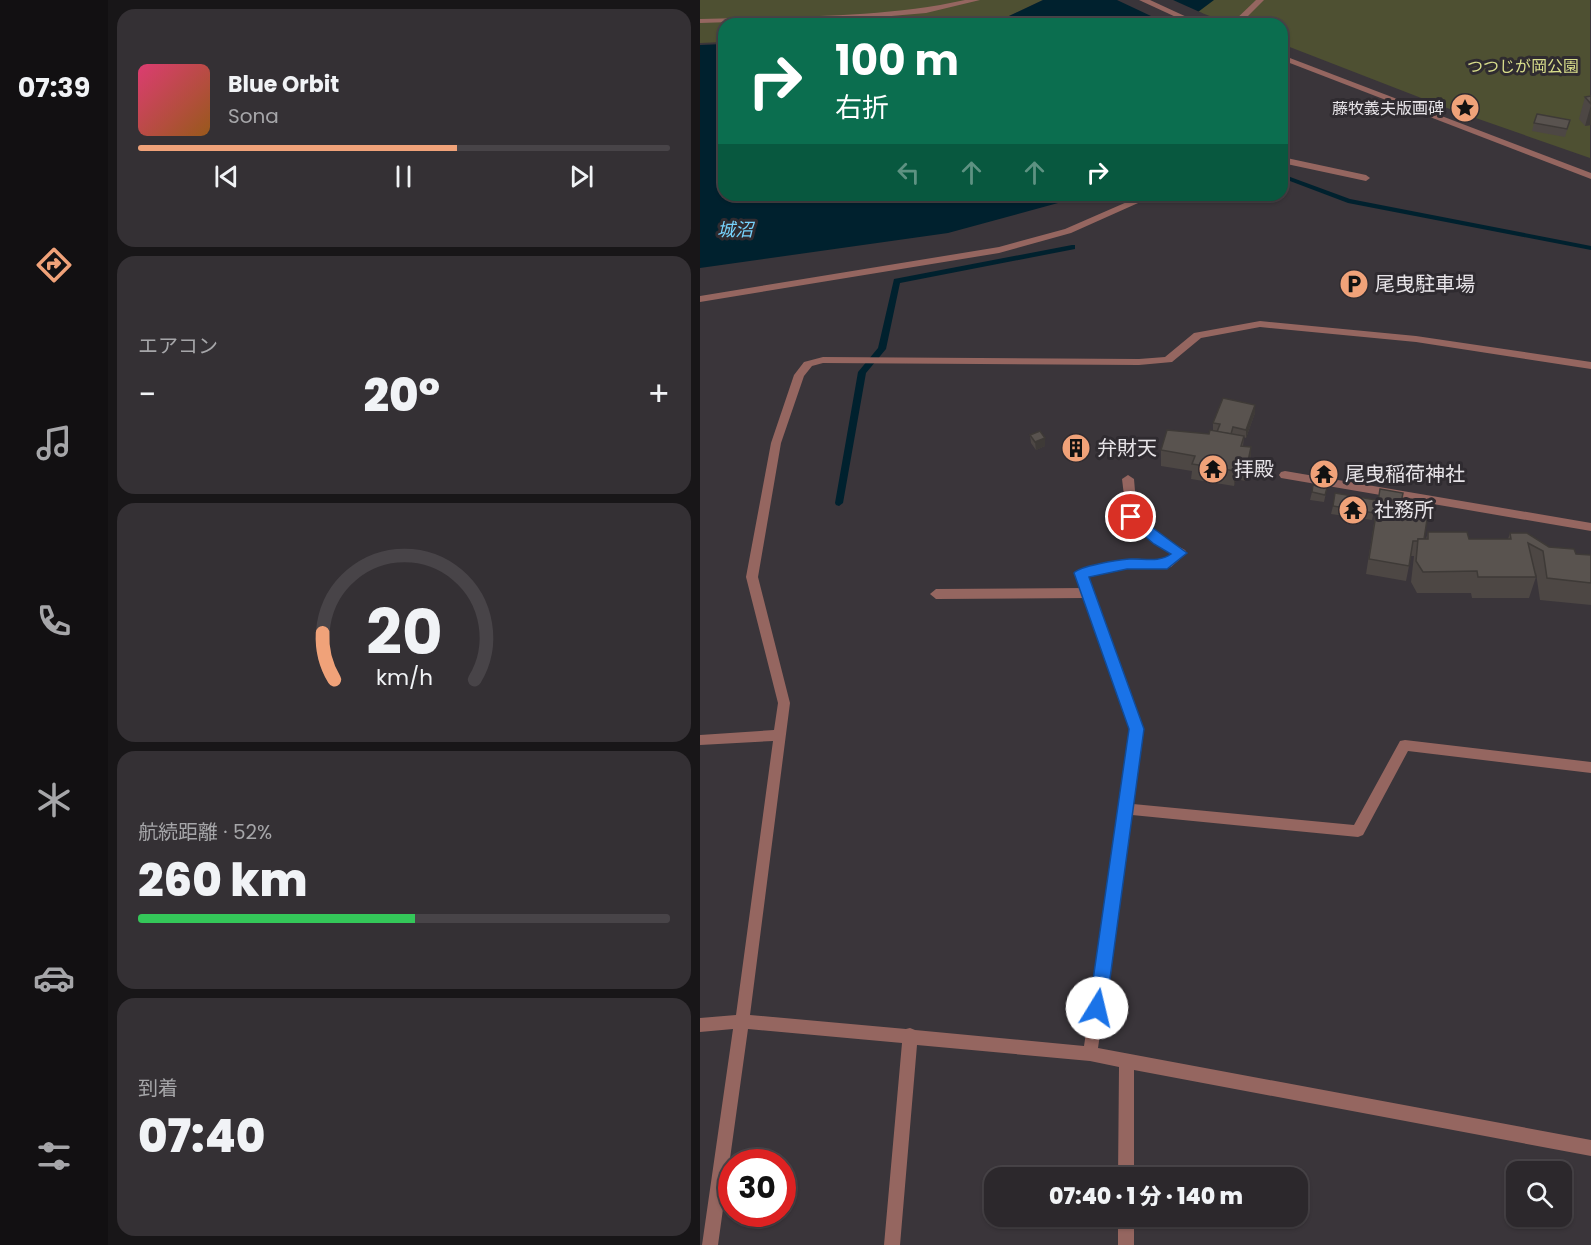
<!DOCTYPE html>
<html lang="ja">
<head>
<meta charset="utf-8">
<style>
  :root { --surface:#2c282c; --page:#343034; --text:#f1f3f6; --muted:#a6a6a9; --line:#484448; --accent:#f0a279 }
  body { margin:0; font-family:Poppins,"Noto Sans JP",sans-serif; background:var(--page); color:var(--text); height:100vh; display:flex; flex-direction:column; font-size:22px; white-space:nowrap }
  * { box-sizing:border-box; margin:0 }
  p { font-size:20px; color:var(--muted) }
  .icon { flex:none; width:33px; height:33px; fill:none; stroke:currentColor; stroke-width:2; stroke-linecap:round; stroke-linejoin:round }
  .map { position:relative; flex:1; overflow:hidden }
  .panel { display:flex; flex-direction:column; gap:9px; padding:9px; background:#181618; width:592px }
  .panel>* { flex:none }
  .banner { position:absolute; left:18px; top:18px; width:570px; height:183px; border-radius:18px; box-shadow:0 2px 4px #0004,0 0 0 2px var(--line); background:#0b6e4f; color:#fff; overflow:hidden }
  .controls { position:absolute; left:806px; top:1161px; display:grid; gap:12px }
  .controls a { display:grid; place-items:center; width:66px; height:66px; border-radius:12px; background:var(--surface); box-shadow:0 2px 4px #0004,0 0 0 2px var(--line); font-size:30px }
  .speed { position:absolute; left:18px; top:1149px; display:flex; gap:12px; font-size:30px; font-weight:700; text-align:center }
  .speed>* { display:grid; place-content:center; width:78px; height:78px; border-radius:50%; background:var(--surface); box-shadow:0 2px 4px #0004,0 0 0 2px var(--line); line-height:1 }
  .speed .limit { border:9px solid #d22; background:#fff; color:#111 }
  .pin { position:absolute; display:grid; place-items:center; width:51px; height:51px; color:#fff; margin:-26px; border:3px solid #fff; border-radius:50%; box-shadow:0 2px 6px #0007 }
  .me { position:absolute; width:66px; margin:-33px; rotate:9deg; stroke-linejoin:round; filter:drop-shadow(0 0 4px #0008) }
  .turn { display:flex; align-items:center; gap:21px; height:126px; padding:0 18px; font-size:27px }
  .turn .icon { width:78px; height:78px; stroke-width:2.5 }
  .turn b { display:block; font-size:42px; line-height:51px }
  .lanes { display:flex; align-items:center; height:57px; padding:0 18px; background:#0003; justify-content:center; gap:30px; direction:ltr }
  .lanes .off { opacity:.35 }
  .big { font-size:45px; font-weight:800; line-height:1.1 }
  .panel .widget { flex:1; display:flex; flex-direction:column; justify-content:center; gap:9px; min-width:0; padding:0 21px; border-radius:18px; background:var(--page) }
  .panel .dial { align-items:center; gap:0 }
  .dial svg { height:156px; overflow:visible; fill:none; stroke:var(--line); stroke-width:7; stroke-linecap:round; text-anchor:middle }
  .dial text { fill:var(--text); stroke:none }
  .song { display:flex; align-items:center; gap:18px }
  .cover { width:72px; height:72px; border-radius:9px; background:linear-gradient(135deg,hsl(340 70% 55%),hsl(30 70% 35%)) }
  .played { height:6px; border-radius:3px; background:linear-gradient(90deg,var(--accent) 60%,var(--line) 60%) }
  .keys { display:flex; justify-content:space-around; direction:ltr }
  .heat { display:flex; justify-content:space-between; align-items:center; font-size:33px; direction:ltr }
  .charge { height:9px; border-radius:4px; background:linear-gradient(90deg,#34c759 52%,var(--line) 0) }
  .trip { position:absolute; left:284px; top:1167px; width:324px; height:60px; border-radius:18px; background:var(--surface); box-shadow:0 2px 4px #0004,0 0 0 2px var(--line); font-weight:800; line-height:60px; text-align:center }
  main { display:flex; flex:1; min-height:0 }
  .dock { display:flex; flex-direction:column; width:108px; justify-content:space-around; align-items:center; background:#121012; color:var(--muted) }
  .dock .icon { width:42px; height:42px }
  .dock .selected { color:var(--accent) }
  .dock b { font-size:27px; color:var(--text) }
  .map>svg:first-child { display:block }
</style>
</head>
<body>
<main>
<nav class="dock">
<b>07:39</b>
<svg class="icon selected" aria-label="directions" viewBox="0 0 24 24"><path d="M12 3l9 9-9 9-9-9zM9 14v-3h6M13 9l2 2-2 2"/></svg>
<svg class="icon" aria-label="music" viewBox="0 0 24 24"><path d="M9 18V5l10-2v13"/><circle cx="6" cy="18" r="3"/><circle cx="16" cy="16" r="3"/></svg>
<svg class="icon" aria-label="phone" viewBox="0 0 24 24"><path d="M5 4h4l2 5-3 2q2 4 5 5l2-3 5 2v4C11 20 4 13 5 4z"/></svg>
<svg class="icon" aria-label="climate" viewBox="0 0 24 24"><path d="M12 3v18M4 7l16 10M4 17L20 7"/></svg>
<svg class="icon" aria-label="car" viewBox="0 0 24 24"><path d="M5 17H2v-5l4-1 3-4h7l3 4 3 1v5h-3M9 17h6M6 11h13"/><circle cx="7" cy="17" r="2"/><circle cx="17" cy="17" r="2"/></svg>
<svg class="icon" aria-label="filters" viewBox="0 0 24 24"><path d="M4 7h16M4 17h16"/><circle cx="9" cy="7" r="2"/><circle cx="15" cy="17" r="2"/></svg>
</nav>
<section class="panel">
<div class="widget">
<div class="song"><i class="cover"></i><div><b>Blue Orbit</b><p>Sona</p></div></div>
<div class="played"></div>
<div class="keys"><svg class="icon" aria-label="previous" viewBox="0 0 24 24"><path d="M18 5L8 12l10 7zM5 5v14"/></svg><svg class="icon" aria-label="pause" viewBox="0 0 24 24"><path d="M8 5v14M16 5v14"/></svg><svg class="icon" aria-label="next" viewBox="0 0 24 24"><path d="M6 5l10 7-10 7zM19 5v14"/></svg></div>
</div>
<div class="widget"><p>エアコン</p>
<div class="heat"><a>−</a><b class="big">20°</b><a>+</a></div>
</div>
<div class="widget dial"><svg viewBox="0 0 100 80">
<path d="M14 69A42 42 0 1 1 86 69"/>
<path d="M14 69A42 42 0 0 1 8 45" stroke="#f0a279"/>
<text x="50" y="56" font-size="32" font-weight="700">20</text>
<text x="50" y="72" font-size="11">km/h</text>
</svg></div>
<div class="widget"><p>航続距離 · 52%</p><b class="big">260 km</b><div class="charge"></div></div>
<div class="widget"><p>到着</p><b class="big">07:40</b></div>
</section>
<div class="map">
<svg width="891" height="1245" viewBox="0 0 891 1245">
  <rect width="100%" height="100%" fill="#3a353a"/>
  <g fill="#4e5032">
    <polygon points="0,0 343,0 309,16 252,24 24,24 24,42 0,43"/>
    <polygon points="458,0 890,0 890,158 747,108 582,44 582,24 530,24 474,2"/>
  </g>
  <g fill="#00212e">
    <polygon points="343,0 514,0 498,12 503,24 252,24 309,16"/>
    <polygon points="24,44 24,195 378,195 369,200 248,233 0,268 0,45"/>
  </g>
  <polygon fill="#3a353a" points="417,0 473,0 502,13 506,24 468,24"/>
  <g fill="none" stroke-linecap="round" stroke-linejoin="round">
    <g fill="#00212e" fill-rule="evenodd">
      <polygon points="582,174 650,199 891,246 891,250 648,203 582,178"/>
      <polygon points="372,245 375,245 375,249 200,283 186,349 166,373 143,503 139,506 136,505 135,503 158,372 178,348 194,279"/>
    </g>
    <g fill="#956660" fill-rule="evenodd">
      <polygon points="585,471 891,523 891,531 581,478 579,475 581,472"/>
      <polygon points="428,475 434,479 437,515 463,538 485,550 487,553 471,567 467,568 427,568 381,577 377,576 375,573 381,569 427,560 465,560 472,554 455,544 427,520 422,479"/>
      <polygon points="387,588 393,593 387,598 236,599 230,594 236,589"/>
    </g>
    <g fill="#956660" fill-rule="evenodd">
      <path d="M265,0H280L226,13L168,18L0,23V19C88,16 179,19 265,0Z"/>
      <polygon points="556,0 564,0 540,24 531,24"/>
      <polygon points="582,157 666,175 670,178 666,181 582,163"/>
      <polygon points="443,195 456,195 371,233 299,253 0,302 0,296 299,247 365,229"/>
    </g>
    <g fill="#956660" fill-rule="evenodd">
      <polygon points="560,321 716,336 891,362 891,369 716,342 560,327 501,338 472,362 439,365 123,363 112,366 104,376 81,443 58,577 90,703 50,1015 206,1029 210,1028 215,1030 384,1046 411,869 430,729 375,573 381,569 387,573 442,729 433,804 654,825 700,741 705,740 891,762 891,773 708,751 663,835 658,837 432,815 398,1048 891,1140 891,1156 434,1070 434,1178 418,1178 419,1067 390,1061 217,1045 200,1245 184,1245 202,1043 48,1029 18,1245 2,1245 33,1029 0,1032 0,1018 36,1015 73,741 0,745 0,735 74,730 78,703 46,577 71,443 94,375 104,362 123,357 439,359 465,357 494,333"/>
      <rect x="418" y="1216" width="16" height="29"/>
    </g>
    <g fill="#956660" fill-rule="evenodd">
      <polygon points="439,0 450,0 502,24 491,24"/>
      <polygon points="582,55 891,173 891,179 582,60"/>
    </g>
  </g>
  <g fill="#4d4744">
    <polygon points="891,95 891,125 885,126 879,119 885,97 890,96"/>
    <polygon points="870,120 865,137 832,131 834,123"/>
    <polygon points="555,413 546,438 544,437 543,446 551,447 550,463 545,481 536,479 534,486 491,479 492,471 461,466 461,450 509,434 513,431 513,423"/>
    <polygon points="330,435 345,438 345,446 336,450 331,443"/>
    <polygon points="366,437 385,443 385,451 372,455 366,445"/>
    <polygon points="627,488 624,502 610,500 612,492"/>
    <polygon points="676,500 672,520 631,514 633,506"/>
    <polygon points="677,504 717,506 724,539 726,539 728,532 769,539 808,539 810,533 849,547 876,554 891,555 891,605 840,600 836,573 835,573 836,577 829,598 772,598 771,593 717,593 711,582 714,556 711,556 706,581 666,574"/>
  </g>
  <g fill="#3e3a37">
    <polygon points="891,105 891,125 885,126"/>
    <polygon points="555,405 555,413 546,438 546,430"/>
    <polygon points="345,438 345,446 336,450 335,442"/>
    <polygon points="385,443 385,451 372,455 372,447"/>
    <polygon points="551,447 550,463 545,481 547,466"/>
    <polygon points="537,464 536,479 534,486 535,471"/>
  </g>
  <g fill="#59534f" stroke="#3e3a37" stroke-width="1.5">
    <polygon points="891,96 891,104 885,97"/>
    <polygon points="837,114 870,120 867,129 834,123"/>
    <polygon points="523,398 555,405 546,430 533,427 531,434 517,432 520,424 513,423"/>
    <polygon points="467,430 509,434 510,430 544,436 541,446 551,447 547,466 537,464 535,471 492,464 495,456 461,450"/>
    <polygon points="340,431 345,438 335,442 330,435"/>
    <polygon points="379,433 385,443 372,447 366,437"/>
    <polygon points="613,485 627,488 625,495 612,492"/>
    <polygon points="680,489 703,493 702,498 718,500 717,506 729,507 724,539 718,539 718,541 713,541 709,566 669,559"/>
    <polygon points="635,493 676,500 674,513 633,506"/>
    <polygon points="728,532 767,532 769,539 811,539 810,533 827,533 849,547 874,549 876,554 891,555 891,583 847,578 843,551 828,543 836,577 778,577 777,571 723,572 716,561 718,539 728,539"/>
  </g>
  <path fill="#1a73e8" stroke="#114b97" stroke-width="1.5" d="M431,512L487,553L467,569H427L389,577L444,729L406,1008L403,1013L397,1016L391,1013L389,1008L429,729L374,573C379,566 418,560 429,559C443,558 459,563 471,554L454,544L427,521L425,517L427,514Z"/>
  <defs>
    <g id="sight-disc" transform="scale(1.5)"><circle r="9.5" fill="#f0a279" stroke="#2f2b30"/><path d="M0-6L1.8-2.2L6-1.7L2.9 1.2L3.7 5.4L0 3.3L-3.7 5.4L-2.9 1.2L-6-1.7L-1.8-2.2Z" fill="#111"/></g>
    <g id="parking-disc" transform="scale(1.5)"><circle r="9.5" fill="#f0a279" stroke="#2f2b30"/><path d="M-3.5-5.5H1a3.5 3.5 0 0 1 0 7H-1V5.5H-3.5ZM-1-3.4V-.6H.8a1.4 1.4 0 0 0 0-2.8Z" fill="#111"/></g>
    <g id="building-disc" transform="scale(1.5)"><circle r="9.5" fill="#f0a279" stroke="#2f2b30"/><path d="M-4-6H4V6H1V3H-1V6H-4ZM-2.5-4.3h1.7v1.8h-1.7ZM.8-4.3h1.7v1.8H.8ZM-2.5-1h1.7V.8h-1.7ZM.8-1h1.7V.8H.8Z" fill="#111"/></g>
    <g id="temple-disc" transform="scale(1.5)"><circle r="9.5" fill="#f0a279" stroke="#2f2b30"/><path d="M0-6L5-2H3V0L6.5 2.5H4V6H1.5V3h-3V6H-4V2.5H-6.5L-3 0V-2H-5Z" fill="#111"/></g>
  </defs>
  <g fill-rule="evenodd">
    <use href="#sight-disc" x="765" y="108"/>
    <use href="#parking-disc" x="654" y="284"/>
    <use href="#building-disc" x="376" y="448"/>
    <use href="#temple-disc" x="513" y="469"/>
    <use href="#temple-disc" x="624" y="474"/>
    <use href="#temple-disc" x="653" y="510"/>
  </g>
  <g text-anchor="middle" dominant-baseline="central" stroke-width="6" stroke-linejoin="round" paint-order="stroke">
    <g font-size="16" fill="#d9de8b" stroke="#2f2b30">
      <text x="823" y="66">つつじが岡公園</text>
    </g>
    <g font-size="16" fill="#e7e4e8" stroke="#2f2b30" text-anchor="end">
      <text x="744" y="108">藤牧義夫版画碑</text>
    </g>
    <g font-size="18" font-style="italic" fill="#77d3fd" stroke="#2f2b30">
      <text x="35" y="229">城沼</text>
    </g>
    <g font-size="20" fill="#e7e4e8" stroke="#2f2b30" text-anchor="start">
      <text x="675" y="284">尾曳駐車場</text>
      <text x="397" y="448">弁財天</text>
      <text x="534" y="469">拝殿</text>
      <text x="645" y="474">尾曳稲荷神社</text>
      <text x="674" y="510">社務所</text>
    </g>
  </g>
</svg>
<div class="controls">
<a><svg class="icon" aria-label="search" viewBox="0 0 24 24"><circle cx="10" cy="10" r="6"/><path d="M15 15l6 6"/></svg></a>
</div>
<div class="speed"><div class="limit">30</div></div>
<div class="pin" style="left:431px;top:517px;background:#d93025"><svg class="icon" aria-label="arrive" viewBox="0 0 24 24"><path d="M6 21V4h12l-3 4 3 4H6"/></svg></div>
<svg class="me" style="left:397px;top:1008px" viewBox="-20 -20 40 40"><circle r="19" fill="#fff"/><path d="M0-13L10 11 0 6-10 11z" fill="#1a73e8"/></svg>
<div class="trip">07:40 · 1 分 · 140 m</div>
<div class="banner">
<div class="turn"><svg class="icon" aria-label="right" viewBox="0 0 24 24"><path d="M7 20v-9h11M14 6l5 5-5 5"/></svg><div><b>100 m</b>右折</div></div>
<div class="lanes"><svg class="icon off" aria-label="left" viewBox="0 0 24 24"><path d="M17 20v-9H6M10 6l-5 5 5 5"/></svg><svg class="icon off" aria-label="ahead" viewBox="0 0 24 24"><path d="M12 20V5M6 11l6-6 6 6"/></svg><svg class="icon off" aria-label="ahead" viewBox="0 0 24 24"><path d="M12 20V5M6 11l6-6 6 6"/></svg><svg class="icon" aria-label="right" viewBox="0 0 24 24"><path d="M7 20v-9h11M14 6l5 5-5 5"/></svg></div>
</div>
</div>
</main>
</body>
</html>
